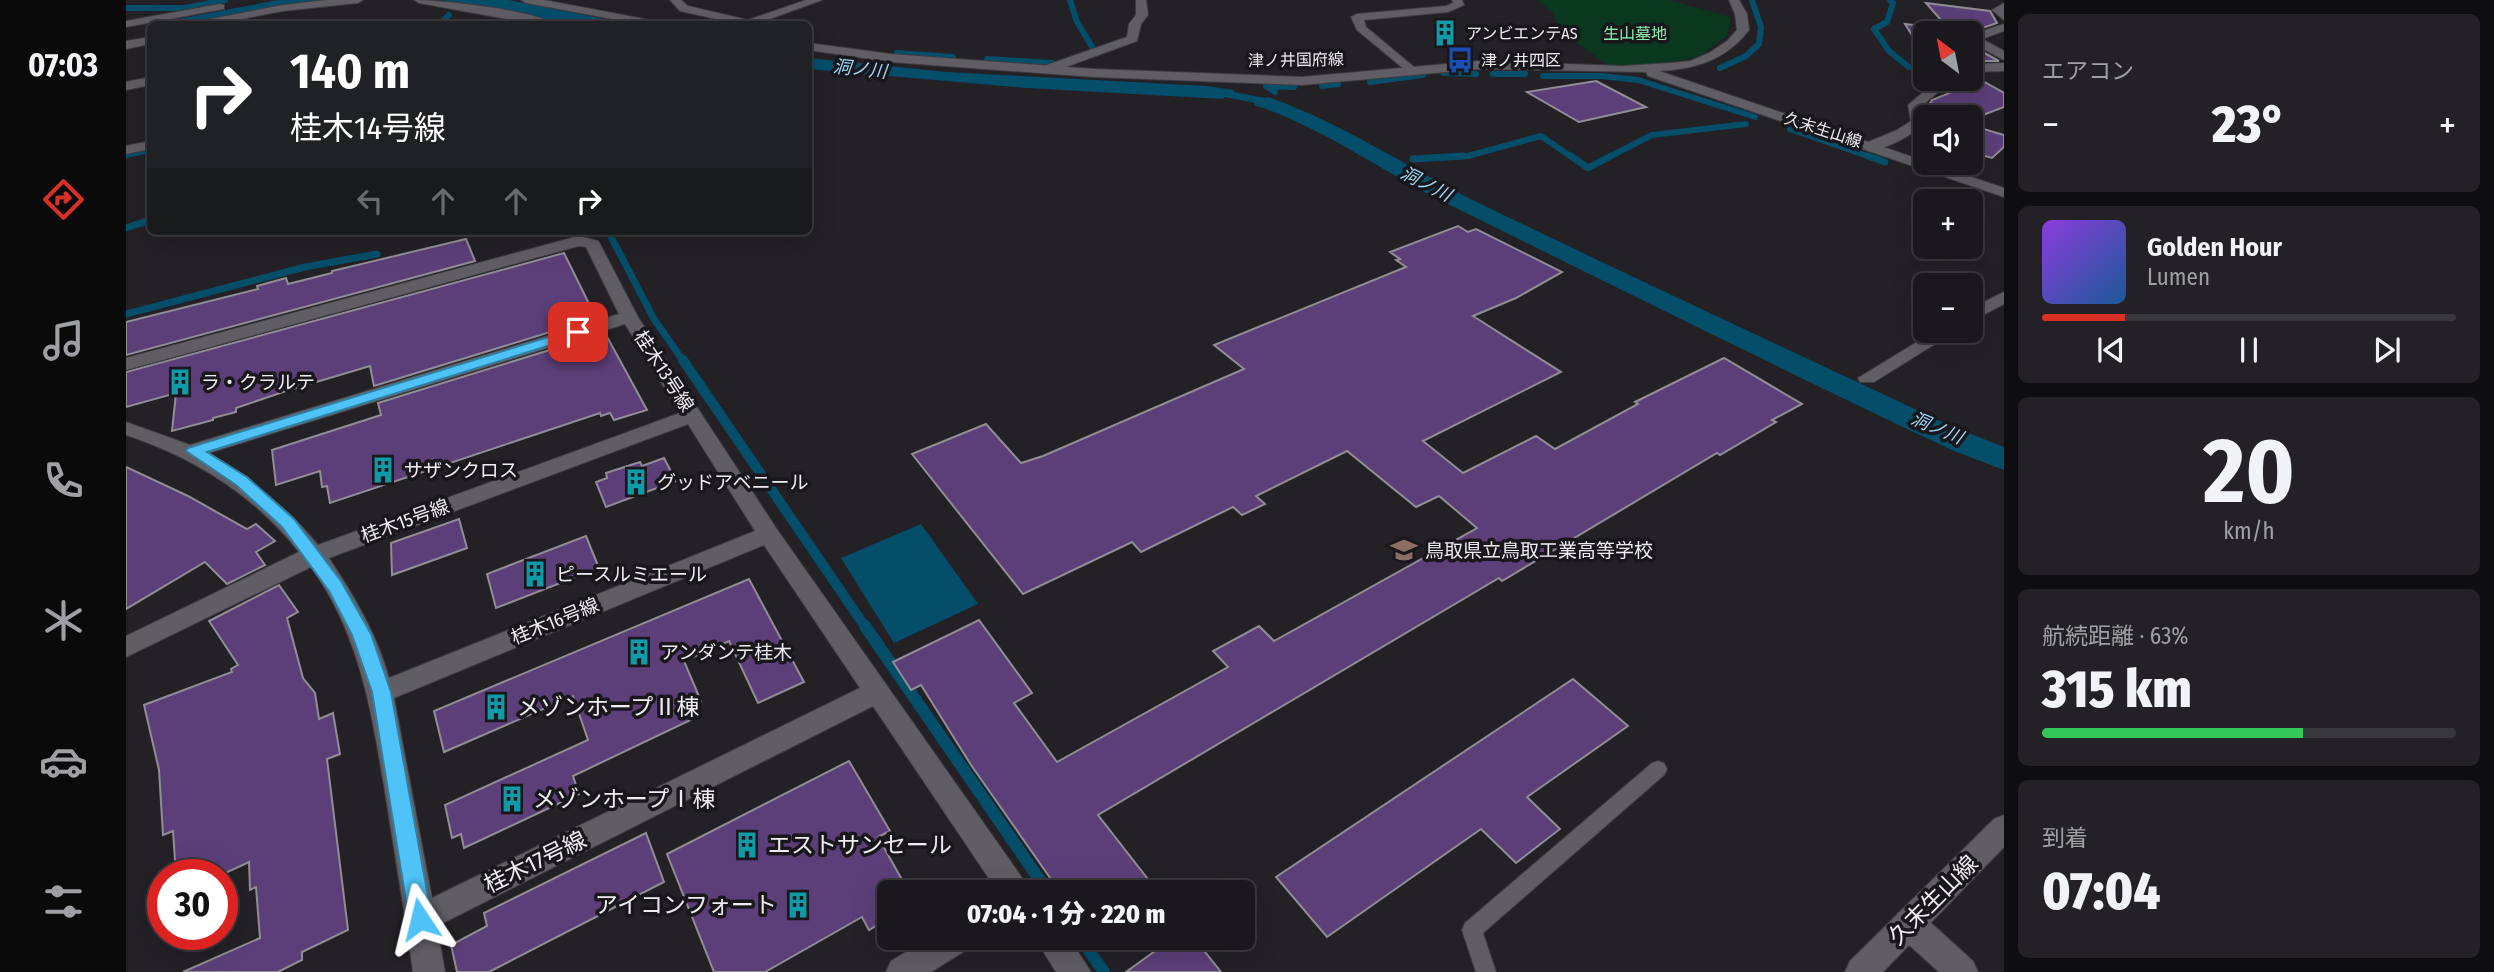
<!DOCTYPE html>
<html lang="ja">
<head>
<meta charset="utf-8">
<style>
  :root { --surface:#1a181c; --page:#232125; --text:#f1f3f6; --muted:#9fa0a3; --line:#38373b; --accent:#d93025 }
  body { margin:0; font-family:"Fira Sans Condensed","Noto Sans JP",sans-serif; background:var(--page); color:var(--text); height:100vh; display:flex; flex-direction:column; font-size:26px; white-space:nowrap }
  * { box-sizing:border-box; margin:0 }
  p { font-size:23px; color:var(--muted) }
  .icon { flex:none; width:38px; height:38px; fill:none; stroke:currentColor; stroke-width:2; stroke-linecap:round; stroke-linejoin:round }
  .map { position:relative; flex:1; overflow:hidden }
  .side { display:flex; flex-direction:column; gap:14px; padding:14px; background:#0e0d0f; width:490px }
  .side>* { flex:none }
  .guide { position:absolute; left:21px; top:21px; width:665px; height:214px; border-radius:10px; box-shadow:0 7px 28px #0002,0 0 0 2px var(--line); background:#202124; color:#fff; overflow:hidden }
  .needle { width:46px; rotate:328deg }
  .fabs { position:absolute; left:1787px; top:21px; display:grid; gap:14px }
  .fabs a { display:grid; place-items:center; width:70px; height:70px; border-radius:10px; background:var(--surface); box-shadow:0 7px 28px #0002,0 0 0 2px var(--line); font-size:35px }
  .speed { position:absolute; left:21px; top:859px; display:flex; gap:14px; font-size:35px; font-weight:700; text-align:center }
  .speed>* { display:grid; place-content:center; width:91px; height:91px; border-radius:50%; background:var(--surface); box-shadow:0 7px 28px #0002,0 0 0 2px var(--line); line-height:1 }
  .speed .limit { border:10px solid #d22; background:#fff; color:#111 }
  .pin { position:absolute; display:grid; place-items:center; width:60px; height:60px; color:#fff; margin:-30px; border-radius:14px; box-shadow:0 4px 10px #0006 }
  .me { position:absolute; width:77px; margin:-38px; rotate:350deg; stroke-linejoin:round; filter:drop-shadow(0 0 5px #0008) }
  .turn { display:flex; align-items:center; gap:24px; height:147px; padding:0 28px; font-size:32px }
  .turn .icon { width:91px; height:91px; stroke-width:2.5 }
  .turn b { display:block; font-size:49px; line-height:60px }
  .lanes { display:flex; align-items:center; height:66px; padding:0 28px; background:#0003; justify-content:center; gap:35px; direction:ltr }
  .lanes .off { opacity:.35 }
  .big { font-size:52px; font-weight:800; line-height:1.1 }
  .side .tile { flex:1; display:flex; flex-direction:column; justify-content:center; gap:10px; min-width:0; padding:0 24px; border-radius:10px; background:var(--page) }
  .side .dial { align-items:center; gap:0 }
  .dial b { font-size:91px; line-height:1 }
  .song { display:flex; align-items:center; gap:21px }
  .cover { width:84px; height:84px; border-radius:10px; background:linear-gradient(135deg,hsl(270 70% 55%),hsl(210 70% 35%)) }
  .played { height:7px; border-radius:4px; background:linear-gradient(90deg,var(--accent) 20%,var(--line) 20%) }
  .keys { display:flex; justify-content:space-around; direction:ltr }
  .heat { display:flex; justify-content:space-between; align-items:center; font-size:38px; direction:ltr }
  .charge { height:10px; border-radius:5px; background:linear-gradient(90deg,#34c759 63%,var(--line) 0) }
  .trip { position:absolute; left:751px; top:880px; width:378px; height:70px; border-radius:10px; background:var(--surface); box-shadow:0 7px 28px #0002,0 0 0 2px var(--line); font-weight:800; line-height:70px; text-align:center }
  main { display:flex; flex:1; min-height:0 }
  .tab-bar { display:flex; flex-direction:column; width:126px; justify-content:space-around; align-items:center; background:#0a0a0b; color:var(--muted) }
  .tab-bar .icon { width:49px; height:49px }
  .tab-bar .on { color:var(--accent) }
  .tab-bar b { font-size:32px; color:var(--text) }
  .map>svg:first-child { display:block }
</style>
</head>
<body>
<main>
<nav class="tab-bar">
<b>07:03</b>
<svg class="icon on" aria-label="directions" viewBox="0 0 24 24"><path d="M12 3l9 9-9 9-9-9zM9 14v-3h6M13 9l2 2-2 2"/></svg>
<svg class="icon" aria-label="music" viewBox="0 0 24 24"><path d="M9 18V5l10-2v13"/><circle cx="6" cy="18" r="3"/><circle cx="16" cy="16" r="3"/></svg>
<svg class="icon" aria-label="phone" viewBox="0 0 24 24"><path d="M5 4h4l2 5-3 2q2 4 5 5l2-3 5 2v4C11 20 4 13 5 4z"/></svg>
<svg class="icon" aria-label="climate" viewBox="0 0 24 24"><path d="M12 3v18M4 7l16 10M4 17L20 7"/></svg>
<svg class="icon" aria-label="car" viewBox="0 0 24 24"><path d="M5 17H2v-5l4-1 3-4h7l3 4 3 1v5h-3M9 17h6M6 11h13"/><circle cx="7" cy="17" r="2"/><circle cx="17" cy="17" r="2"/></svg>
<svg class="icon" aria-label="filters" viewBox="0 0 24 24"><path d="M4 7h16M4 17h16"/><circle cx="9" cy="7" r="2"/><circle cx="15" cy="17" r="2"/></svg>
</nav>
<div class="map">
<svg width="1878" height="972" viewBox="0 0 1878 972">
  <rect width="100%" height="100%" fill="#232026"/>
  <polygon fill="#09381e" points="1412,0 1542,0 1605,17 1601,36 1572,57 1531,65 1495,67 1479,63 1436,31 1426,12"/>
  <g fill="#044e6a">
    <path d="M152,0H198C140,6 83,25 25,24Z"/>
    <polygon points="316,0 383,0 504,24 439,24"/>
    <path d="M683,58L821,72L1081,86L1108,90V92L1139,98L1142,97C1217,123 1284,169 1355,204C1511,280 1668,352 1825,426L1878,447V470L1828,451C1658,371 1490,287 1322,204C1258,173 1195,126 1128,105L1129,103L1099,97L1097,99L901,88L683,69Z"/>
    <polygon points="795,524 852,604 768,643 715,558"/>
  </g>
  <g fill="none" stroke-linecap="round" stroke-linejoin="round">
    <g stroke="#044e6a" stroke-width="6">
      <polyline points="944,0 951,22 968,50"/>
      <polyline points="1764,0 1767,3 1761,22 1748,29 1763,51 1783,67"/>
      <polyline points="0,8 59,8 99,0"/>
      <polyline points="314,24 323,15"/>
      <polyline points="771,53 827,57"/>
      <polyline points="861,59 926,63"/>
      <polyline points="1594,68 1620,56 1633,44 1635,27 1626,0"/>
      <polyline points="1318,73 1350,74"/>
      <polyline points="1367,74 1399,74"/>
      <polyline points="1417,76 1475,76 1512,80 1629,117"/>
      <polyline points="1815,79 1842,94"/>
      <polyline points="1244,82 1297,75"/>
      <polyline points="1196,86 1212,84"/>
      <polyline points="1149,92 1140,86 1168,87"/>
      <polyline points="1664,129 1747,158"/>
      <polyline points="0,155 24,150"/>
      <polyline points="1305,158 1342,156 1415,136 1447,158"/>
      <polyline points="1481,158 1526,135 1620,124"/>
    </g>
    <g stroke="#044e6a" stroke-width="7">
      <polyline points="1445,156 1462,168 1485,156"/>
      <polyline points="1742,156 1759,162"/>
      <polyline points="1287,159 1337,156"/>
      <polyline points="0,228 24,220"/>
      <polyline points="482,231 528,319 558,362"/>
      <polyline points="0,314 179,267 251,254"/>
    </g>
    <polyline stroke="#044e6a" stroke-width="10" points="557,360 740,628"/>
    <g stroke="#044e6a" stroke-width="12">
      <polyline points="739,626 922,892"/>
      <polyline points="954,938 978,972"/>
    </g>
  </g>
  <g fill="#5c3f79" stroke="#908d95" stroke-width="2">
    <polygon points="1800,3 1864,11 1871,23 1842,33 1799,33 1799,56 1779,24 1823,29"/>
    <polygon points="1844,45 1873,61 1844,61"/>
    <polygon points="1855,80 1878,93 1878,107 1844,120 1844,117 1805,117 1811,112 1799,108 1807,104 1804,103 1806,100"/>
    <polygon points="1470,81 1520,107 1453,122 1401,92"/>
    <polygon points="1844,125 1878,135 1878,147 1866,158 1844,152"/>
    <polygon points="1332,226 1342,232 1350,229 1436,272 1390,298 1347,316 1435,372 1297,441 1337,473 1410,436 1429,449 1512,404 1509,402 1598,358 1676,404 1646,420 1650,422 1594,455 1591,453 1376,581 1373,578 972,815 1032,892 934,892 845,765 795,685 785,690 767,662 853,620 906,693 888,703 931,762 1102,667 1087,651 1133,626 1148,641 1351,528 1313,496 1290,507 1221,451 1130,496 1139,504 1116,515 1107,507 1015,552 1006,542 897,594 786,454 860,424 895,463 917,456 1118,369 1088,345 1280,267 1270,260 1274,259 1264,252"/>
    <polygon points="340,239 349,261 0,355 0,322 132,289 131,286 160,278 162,284 206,273 206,271"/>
    <polygon points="438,253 470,318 248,386 244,366 160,391 110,408 110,412 87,418 87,420 46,431 50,393 0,407 0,372"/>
    <polygon points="479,333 521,410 488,420 484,413 475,416 474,413 204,503 201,486 196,487 194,471 150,485 146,450 255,415 252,403"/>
    <polygon points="538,458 550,481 480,507 470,482 481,478 480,473 514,462 516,466"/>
    <polygon points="0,467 62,496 121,529 130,524 149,541 130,552 139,565 101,584 79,562 0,609"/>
    <polygon points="333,519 341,548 266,575 265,543"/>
    <polygon points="460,536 473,568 370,608 361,574"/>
    <polygon points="623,579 678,682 632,703 603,641 558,661 575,701 568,705 573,716 447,776 453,794 338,848 335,834 326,838 319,805 462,740 447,696 318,752 308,711"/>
    <polygon points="153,585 172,612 161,618 177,678 189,693 193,719 207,713 214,754 201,759 222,930 176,952 176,960 152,972 57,972 134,938 130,887 124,890 123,862 95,875 50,875 47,831 37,835 33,770 18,705 106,672 105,669 112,665 83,621"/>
    <polygon points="1447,679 1502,726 1401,797 1434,829 1390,863 1355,829 1201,937 1150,877"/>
    <polygon points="723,761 764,831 752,837 783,892 763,892 763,918 743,930 736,917 639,972 588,972 541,854"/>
    <polygon points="520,833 538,882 363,972 331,972 325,945 361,926 358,913"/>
    <polygon points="1047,938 1068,938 1095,972 1000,972"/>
  </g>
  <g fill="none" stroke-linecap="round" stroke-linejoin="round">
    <g stroke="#3e3c40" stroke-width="2">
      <polygon id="lane" points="1532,761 1538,763 1541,769 1538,775 1357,933 1370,972 1350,972 1336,930 1339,923 1526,763"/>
    </g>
    <g stroke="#3e3c40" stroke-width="2">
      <g id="street">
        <polygon points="201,0 237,0 232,3 157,11 89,24 68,24 74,21 157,5"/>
        <path d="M288,0C314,0 408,10 427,24H408L293,3Z"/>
        <polygon points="395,0 418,0 529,21 535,24 513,24 400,3"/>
        <polygon points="544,0 555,0 562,6 622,20 680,0 696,0 630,24 613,24 554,11"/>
        <polygon points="1010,0 1020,0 1022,15 1015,24 1011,41 926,72 918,72 918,66 1001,37 1003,24 1010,15"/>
        <polygon points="1326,0 1336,0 1338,5 1322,12 1238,20 1240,27 1288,67 1290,70 1284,74 1231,30 1225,17 1231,14 1320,6 1327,3"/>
        <polygon points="1878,3 1878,20 1866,10"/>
        <polygon points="94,4 98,5 98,9 0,27 0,21"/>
        <polygon points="1878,24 1878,31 1856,39 1878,51 1878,60 1844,42 1844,35"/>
        <polygon points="24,37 24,44 0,49 0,41"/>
        <polygon points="1878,63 1878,71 1844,72 1844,64"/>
        <polygon points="24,77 24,85 0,90 0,82"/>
        <path d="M1800,79H1815L1821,84L1796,106L1799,122C1787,135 1758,152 1740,149V143L1771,130L1785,121L1782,105L1807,84Z"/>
        <path d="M453,236L472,241L474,244L512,317L650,528L899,882L904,892H872L747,706L311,926L319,972H287C279,914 269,856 260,798C246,715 235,636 185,567L0,657V636L173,552C128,495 69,458 0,435V422L64,445L493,314L460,247L453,246L0,370V358ZM499,324L554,413L192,545C161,507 125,479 83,453ZM562,424L629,531L263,678C251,634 228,596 203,558ZM638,545L734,688L306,898L268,698Z"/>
        <polygon points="1878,292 1878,304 1844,322 1844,309"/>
        <polygon points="1809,331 1830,331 1748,382 1734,382 1732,378"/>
        <polygon points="1783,909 1794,913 1847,961 1852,972 1813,972 1772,935 1768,924 1772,913"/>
        <polygon points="803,938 846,938 842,949 805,972 760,972 765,961"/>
        <polygon points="909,938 943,938 965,972 930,972"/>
      </g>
    </g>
    <g stroke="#3e3c40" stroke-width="2">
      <g id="secondary">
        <path d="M1603,0H1613L1621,14L1623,30C1600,60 1570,69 1533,71L1878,188V197L1522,76L1520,72L1353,69L1176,85L968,77L765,62L682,50V43L765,54L968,69L1176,77L1353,61L1497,66L1545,63L1564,61L1583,53L1601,41L1611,30L1609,14Z"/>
        <polygon points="24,141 24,149 0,154 0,146"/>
        <polygon points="1878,815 1878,847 1757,972 1719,972 1724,961 1868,819"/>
      </g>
    </g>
    <use href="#lane" fill="#605d64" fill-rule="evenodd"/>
    <use href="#street" fill="#605d64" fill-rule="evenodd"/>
    <use href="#secondary" fill="#605d64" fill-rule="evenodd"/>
  </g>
  <polygon fill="#4fc3f7" stroke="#337fa1" stroke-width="2" points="452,328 457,330 457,335 81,452 121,477 168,519 215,581 245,634 265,692 306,919 302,927 294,930 286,927 283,919 246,692 226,635 203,591 156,527 110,485 60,451 62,448"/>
  <defs>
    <g id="building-bare" transform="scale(2.1)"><path d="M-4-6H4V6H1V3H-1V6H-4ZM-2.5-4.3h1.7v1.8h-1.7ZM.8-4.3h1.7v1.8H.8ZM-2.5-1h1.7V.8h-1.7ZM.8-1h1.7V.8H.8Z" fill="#0f9aa8" stroke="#19171c" stroke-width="2.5" paint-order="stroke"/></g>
    <g id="bus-bare" transform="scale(2.1)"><path d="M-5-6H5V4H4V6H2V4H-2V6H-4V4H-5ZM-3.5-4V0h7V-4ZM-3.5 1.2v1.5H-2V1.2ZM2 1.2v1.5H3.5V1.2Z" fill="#1a4fb4" stroke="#19171c" stroke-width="2.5" paint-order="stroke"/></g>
    <g id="school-bare" transform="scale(2.1)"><path d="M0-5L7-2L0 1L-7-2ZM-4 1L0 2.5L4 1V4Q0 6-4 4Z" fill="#8d6e63" stroke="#19171c" stroke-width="2.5" paint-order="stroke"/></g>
  </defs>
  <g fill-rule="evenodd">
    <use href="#building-bare" x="1319" y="33"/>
    <use href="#bus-bare" x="1334" y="60"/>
    <use href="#building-bare" x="54" y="382"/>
    <use href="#building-bare" x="257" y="470"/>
    <use href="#building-bare" x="510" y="482"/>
    <use href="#school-bare" x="1278" y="550"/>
    <use href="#building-bare" x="409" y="574"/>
    <use href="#building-bare" x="513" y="652"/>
    <use href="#building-bare" x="370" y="707"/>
    <use href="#building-bare" x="386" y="799"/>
    <use href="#building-bare" x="621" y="845"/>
    <use href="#building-bare" x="672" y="905"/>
  </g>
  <g text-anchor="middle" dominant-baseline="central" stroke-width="7" stroke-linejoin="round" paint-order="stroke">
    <g font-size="16" fill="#eeecf0" stroke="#19171c" text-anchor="start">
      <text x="1340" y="33">アンビエンテAS</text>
      <text x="1355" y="60">津ノ井四区</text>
    </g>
    <g font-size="16" fill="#8fefb0" stroke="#19171c">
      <text x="1509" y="33">生山墓地</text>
    </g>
    <g font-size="16" fill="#eeecf0" stroke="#19171c">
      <text transform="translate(1170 60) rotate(-1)">津ノ井国府線</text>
      <text transform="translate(1697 130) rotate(18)">久末生山線</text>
    </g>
    <g font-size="18" font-style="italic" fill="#9ddbfa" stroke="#19171c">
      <text transform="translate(734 69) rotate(6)">洞ノ川</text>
      <text transform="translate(1300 184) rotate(27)">洞ノ川</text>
      <text transform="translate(1811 428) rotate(23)">洞ノ川</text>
    </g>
    <g font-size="19" fill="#eeecf0" stroke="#19171c">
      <text transform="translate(538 371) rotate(57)">桂木13号線</text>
      <text transform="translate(279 521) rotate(-20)">桂木15号線</text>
      <text transform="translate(429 621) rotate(-22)">桂木16号線</text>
    </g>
    <g font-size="19" fill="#eeecf0" stroke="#19171c" text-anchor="start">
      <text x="75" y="382">ラ・クラルテ</text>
      <text x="278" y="470">サザンクロス</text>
      <text x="531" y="482">グッドアベニール</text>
      <text x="1299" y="550">鳥取県立鳥取工業高等学校</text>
      <text x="430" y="574">ピースルミエール</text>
      <text x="534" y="652">アンダンテ桂木</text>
    </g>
    <g font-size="23" fill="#eeecf0" stroke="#19171c" text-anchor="start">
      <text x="391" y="707">メゾンホープⅡ棟</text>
      <text x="407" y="799">メゾンホープⅠ棟</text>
      <text x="642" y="845">エストサンセール</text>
      <text x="651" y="905" text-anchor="end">アイコンフォート</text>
    </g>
    <g font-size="23" fill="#eeecf0" stroke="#19171c">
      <text transform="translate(409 862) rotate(-26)">桂木17号線</text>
      <text transform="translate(1807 900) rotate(-45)">久末生山線</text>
    </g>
  </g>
</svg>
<div class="fabs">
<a><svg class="needle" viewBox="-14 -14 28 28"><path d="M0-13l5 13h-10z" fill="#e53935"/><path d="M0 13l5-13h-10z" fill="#9fa0a3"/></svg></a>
<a><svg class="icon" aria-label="sound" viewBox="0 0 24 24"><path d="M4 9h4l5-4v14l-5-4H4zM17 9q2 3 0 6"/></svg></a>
<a>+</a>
<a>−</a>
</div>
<div class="speed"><div class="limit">30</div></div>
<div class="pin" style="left:452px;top:332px;background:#d93025"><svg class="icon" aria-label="arrive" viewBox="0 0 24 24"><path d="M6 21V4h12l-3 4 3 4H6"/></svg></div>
<svg class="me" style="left:294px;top:919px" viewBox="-20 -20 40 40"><path d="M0-17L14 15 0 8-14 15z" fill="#4fc3f7" stroke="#fff" stroke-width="4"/></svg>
<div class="trip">07:04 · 1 分 · 220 m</div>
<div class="guide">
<div class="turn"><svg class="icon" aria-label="right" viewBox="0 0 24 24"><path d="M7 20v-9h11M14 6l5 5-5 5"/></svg><div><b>140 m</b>桂木14号線</div></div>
<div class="lanes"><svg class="icon off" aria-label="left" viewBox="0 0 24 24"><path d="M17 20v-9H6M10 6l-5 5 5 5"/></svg><svg class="icon off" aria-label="ahead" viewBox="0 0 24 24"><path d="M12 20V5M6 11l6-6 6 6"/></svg><svg class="icon off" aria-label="ahead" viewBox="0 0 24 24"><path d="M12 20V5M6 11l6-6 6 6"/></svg><svg class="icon" aria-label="right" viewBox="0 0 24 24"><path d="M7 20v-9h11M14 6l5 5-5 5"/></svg></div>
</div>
</div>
<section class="side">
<div class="tile"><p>エアコン</p>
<div class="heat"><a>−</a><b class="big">23°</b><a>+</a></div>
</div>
<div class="tile">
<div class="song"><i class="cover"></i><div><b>Golden Hour</b><p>Lumen</p></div></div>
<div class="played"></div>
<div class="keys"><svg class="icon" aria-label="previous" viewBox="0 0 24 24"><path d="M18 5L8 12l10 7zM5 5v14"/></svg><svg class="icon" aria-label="pause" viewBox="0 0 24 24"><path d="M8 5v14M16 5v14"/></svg><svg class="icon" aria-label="next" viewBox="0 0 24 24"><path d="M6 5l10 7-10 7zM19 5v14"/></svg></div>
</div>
<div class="tile dial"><b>20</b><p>km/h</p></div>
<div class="tile"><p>航続距離 · 63%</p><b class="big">315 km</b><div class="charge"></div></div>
<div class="tile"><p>到着</p><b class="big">07:04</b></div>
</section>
</main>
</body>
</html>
